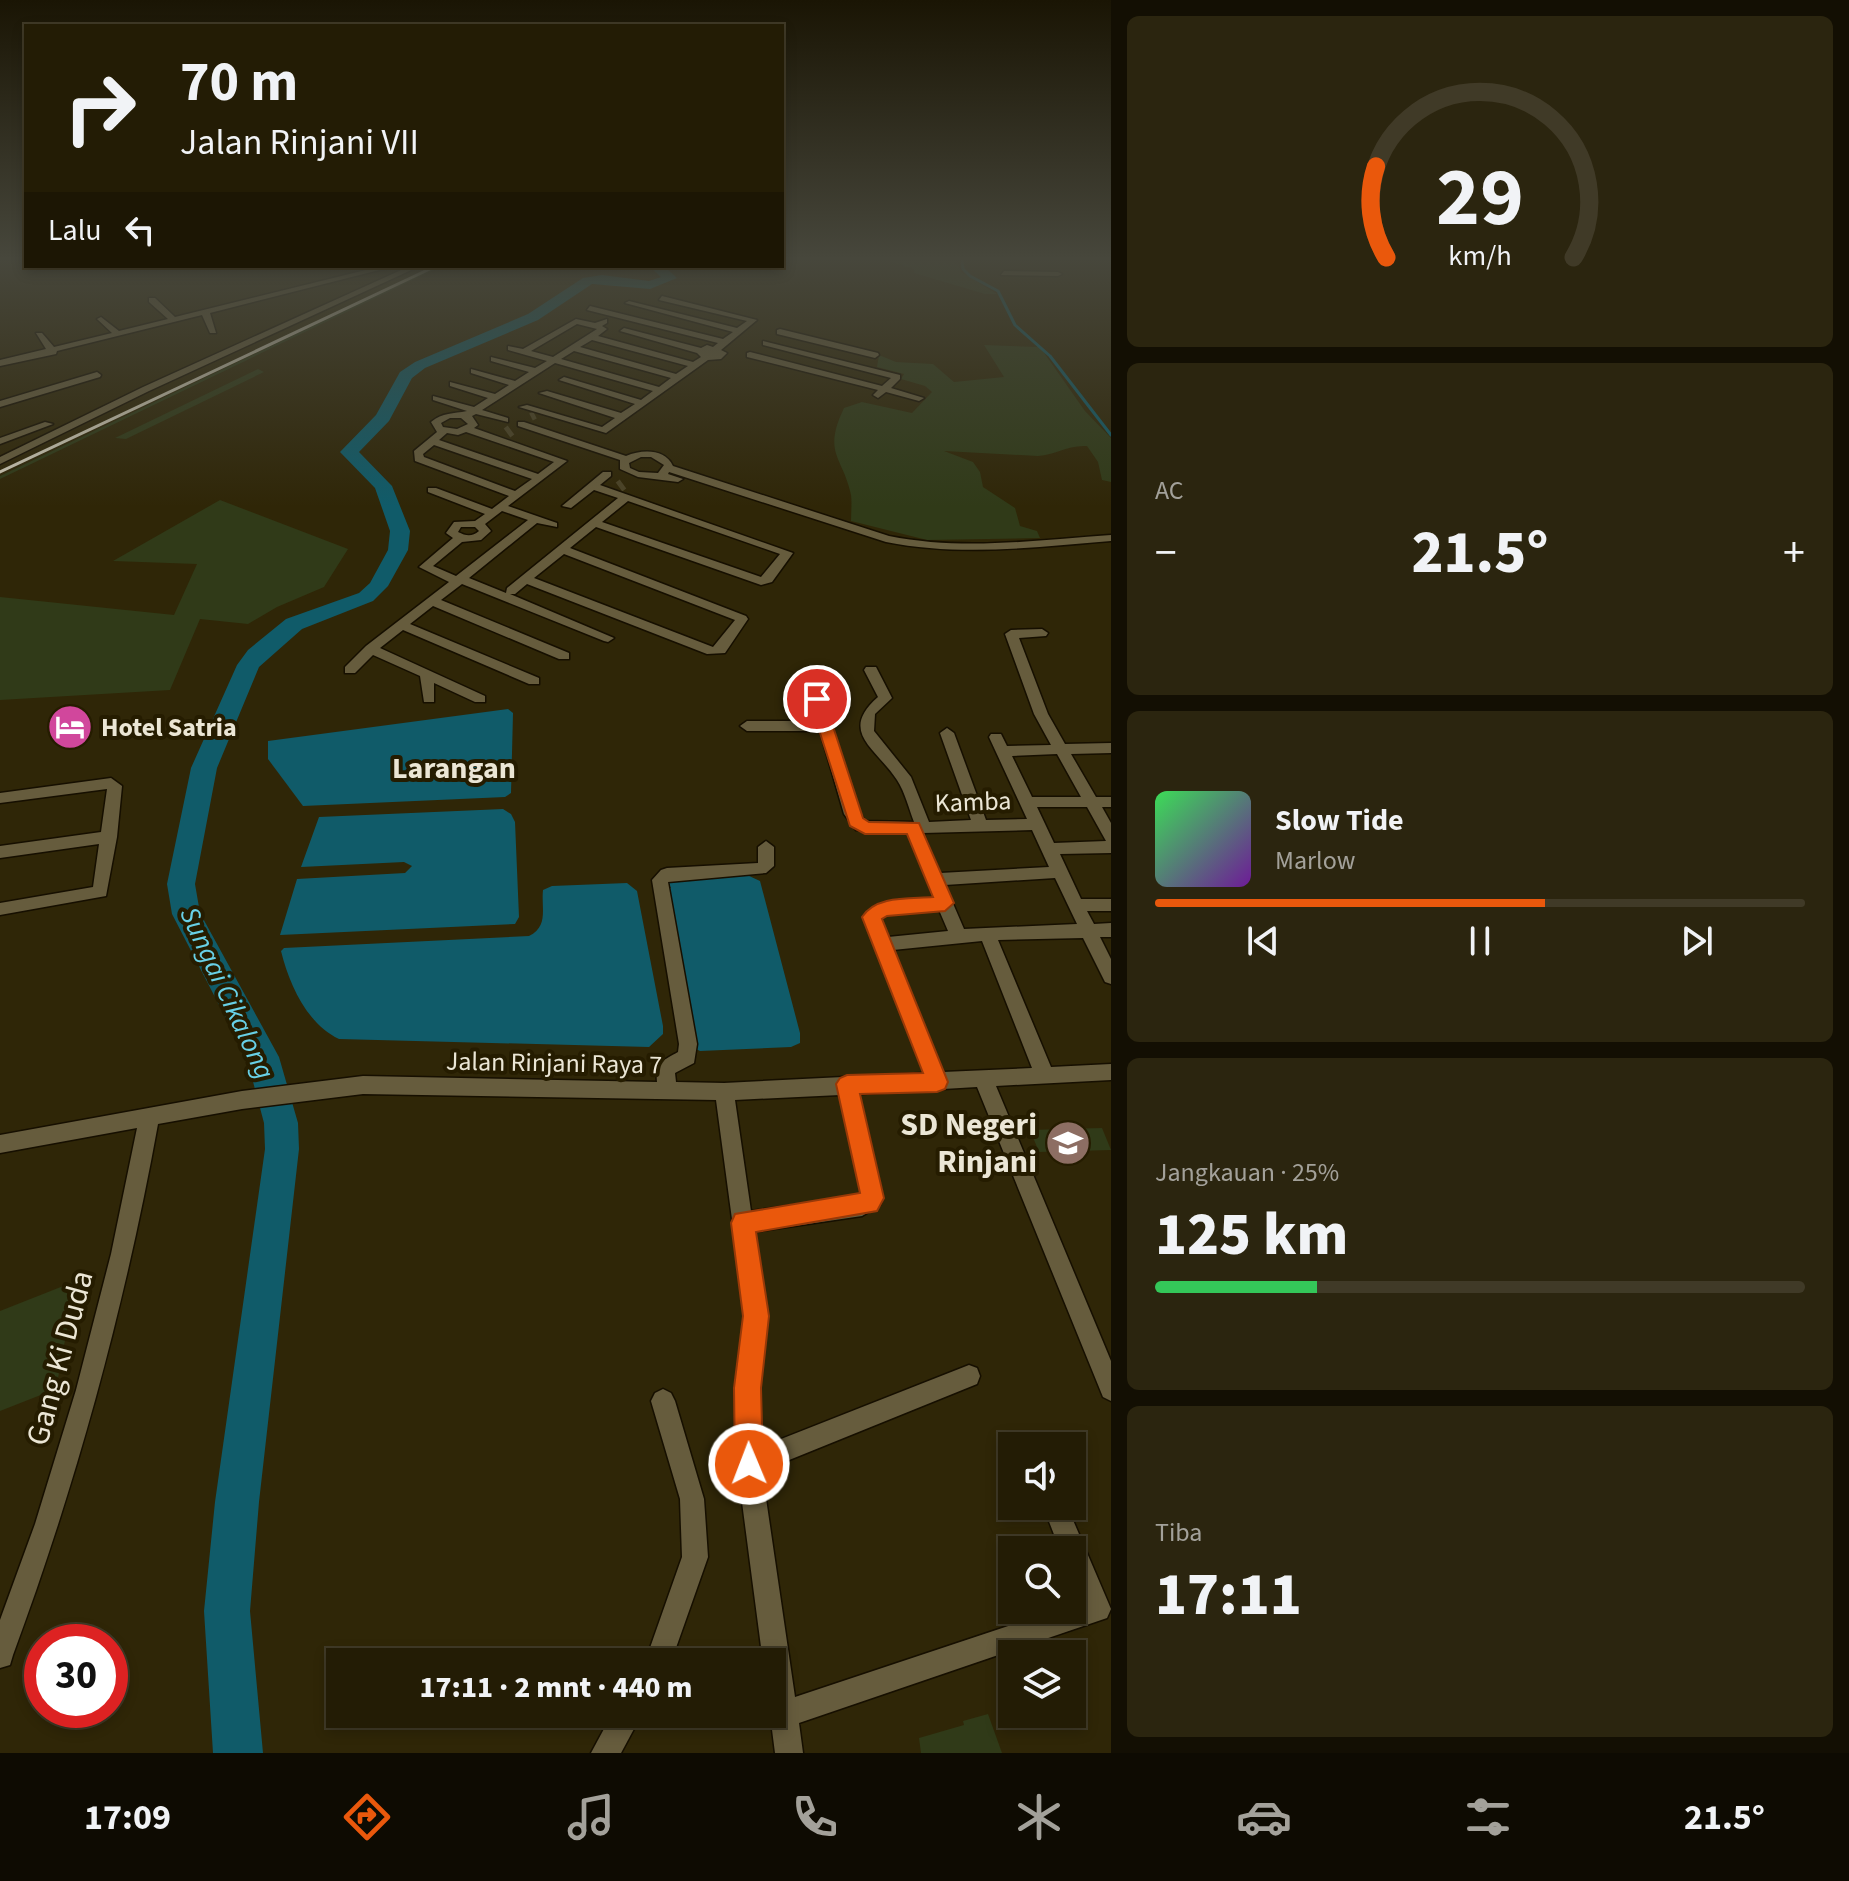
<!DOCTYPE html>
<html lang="id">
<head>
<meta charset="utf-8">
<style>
  :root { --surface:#231c05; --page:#2b250f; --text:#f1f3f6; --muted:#a3a19a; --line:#403a27; --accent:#ea580c }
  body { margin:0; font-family:"Source Sans 3",sans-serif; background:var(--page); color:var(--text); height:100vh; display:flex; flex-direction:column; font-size:30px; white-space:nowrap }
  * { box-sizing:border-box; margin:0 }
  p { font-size:26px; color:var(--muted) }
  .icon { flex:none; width:44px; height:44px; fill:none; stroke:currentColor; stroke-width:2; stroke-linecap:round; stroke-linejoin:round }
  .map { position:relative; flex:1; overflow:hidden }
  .drawer { display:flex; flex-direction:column; gap:16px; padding:16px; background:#130f03; width:738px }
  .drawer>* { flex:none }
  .top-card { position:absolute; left:24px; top:24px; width:760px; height:244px; border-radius:0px; box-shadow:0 4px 12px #0003,0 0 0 2px var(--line); background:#231c05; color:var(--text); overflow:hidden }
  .tools { position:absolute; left:998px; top:1432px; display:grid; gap:16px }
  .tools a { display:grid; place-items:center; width:88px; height:88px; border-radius:0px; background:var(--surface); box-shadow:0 4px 12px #0003,0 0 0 2px var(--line); font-size:40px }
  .speed { position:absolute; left:24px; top:1624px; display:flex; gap:16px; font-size:40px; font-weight:700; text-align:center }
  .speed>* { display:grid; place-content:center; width:104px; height:104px; border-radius:50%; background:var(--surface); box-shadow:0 4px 12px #0003,0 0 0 2px var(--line); line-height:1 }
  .speed .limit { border:12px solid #d22; background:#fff; color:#111 }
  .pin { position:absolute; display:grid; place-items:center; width:68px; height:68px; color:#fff; margin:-34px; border:4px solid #fff; border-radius:50%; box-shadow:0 2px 8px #0007 }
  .me { position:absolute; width:88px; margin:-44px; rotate:359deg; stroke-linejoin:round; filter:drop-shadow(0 0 6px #0008) }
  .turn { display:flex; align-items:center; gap:28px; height:168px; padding:0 24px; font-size:36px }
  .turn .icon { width:104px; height:104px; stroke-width:2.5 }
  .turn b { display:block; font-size:56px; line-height:68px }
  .then { display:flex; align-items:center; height:76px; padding:0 24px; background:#0003; gap:16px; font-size:30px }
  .big { font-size:60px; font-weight:800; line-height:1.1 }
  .drawer .card { flex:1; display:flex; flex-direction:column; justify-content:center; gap:12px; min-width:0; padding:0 28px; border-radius:12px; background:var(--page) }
  .drawer .dial { align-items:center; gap:0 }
  .dial svg { height:208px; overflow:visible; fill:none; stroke:var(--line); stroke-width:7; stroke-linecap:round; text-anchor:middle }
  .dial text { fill:var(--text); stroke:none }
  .song { display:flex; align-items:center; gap:24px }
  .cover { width:96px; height:96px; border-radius:12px; background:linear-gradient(135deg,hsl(130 70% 55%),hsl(280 70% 35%)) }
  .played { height:8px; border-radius:4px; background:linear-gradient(90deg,var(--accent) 60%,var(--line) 60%) }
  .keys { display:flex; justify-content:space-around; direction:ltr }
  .heat { display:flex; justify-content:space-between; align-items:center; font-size:44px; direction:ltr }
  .charge { height:12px; border-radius:6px; background:linear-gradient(90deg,#34c759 25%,var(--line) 0) }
  .trip { position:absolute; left:326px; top:1648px; width:460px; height:80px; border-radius:0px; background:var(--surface); box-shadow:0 4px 12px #0003,0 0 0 2px var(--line); font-weight:800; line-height:80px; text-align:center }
  .tab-bar { display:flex; height:128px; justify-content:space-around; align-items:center; background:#0e0b02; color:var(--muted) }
  .tab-bar .icon { width:56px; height:56px }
  .tab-bar .on { color:var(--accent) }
  .tab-bar b { font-size:36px; color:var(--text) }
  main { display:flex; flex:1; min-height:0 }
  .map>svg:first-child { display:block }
</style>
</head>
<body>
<main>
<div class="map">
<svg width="1111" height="1753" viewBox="0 0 1111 1753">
  <rect width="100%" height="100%" fill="#2f2607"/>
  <g fill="#303a18">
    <polygon points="890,261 957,261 961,272 997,294 985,294 914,273 914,269"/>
    <polygon points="438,266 442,266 0,479 0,476"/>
    <path d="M984,345L1040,347L1085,411L1111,438V513V482L1102,480L1098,462L1087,446C1066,445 1056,455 1038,456L944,451L973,462L980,472L983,487L1015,508L1020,526L1037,531L1040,538L927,540L851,521C851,513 852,503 851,495C843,456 822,454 844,408L862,402L912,413L932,392L925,386L901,379L904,374L877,367L879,355L896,362L933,364L954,382L1004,377Z"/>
    <polygon points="258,369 264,372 126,439 115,438"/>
    <polygon points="220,500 348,549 324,587 277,607 248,624 200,619 170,690 0,700 0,597 174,615 197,564 113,561"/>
    <polygon points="1102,1128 1111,1150 1039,1152 1030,1130"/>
    <polygon points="76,1281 56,1389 0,1411 0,1311"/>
    <polygon points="988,1714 1002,1753 921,1753 919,1738 964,1725 963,1721"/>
  </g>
  <g fill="#105b69">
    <polygon points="508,709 513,713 511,793 505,797 303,806 268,759 268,741"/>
    <polygon points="503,809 511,814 515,822 519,917 515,924 280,935 297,879 405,873 412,866 404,862 301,867 319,817"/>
    <polygon points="747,875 760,881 800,1033 800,1043 791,1047 700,1051 696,1049 667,888 671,888 666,880"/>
    <path d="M627,883L637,891L663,1026V1034L649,1047L339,1039C307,1024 289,984 281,951L284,948L529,936C549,926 541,908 543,890L552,886Z"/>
  </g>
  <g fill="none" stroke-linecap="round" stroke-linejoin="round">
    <polyline stroke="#105b69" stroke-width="3" points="962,261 963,269 970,276 998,291 1015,325 1050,356 1111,435"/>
    <polygon fill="#105b69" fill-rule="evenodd" points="649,266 664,266 677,278 650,289 592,284 538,320 425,368 412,378 389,421 359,452 392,486 410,531 408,550 388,586 373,601 302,629 259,667 217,768 195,884 200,913 279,1057 298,1123 299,1149 259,1502 250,1611 263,1753 213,1753 204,1611 215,1502 265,1149 264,1123 247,1059 172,914 167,884 191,768 237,665 248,650 286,619 359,593 370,583 388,550 390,531 375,488 340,452 376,415 400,372 415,362 528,314 583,278 602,275 649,281 661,277"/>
    <polyline stroke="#4b4326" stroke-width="8" stroke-dasharray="8 4" stroke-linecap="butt" points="531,417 535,415"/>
    <g stroke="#4b4326" stroke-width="11" stroke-dasharray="11 6" stroke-linecap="butt">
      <polyline points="507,433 511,430"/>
      <polyline points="619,487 623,484"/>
    </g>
    <g stroke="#160f00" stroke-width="3">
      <g id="minor">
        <polygon points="382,266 395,266 210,313 216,333 210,333 202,315 57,351 56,354 0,366 0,360 46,349 36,333 42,333 54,347 112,333 97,319 101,317 119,331 168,319 149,302 149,298 155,298 175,317"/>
        <polygon points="410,266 420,266 149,391 0,464 0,457 143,387"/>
        <polygon points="1004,271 1058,272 1062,274 1058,276 1001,275"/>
        <path d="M662,296L757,320L721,350L727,353L721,359L708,360L606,433L519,407L527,405L602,427L615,418L539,393L547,391L621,413L635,404L559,380L564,377L641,400L653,391L555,363L482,410L508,418V422L476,414L472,416L478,425L474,428L567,461L508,506L557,523V527L537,523L469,578L506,593L507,588L618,498L594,490L571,508L562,506L603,472H611V476L600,485L793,553L772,582L761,585L596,527L570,548L746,616L748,619L725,653L707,654L527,584L515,594H510L614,638L608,642L604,641L462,584L441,600L569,653V659H559L433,606L410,624L539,678V684H529L403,630L380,648L485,696V702H475L434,683V702H424L420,676L373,655L355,673H345V667L366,646L449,582L419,567L453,538L446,533L454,522L475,521L485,514L428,492V488H436L492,509L509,496L415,461L414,451L437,432L431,422C443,412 453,414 467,411L433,400V396L474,407L488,398L450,386V382L495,394L509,385L471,373V369L515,381L529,372L491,361V357L535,368L547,361L508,350V346L523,349L576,319L595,323L607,319V323L602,326L607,329L598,336L693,362L701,357L697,353L620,331L624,328L701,348L707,345L713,347L718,343L587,310L590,306L723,339L733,332L625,303L629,301L737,328L747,321L659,300ZM577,324L597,329L553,357L531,351ZM592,340L688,366L676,374L580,347ZM574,351L671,378L659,387L561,359ZM450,418H461L468,424L457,429L443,427L441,423ZM466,432L554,462L538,474L439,440L447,433L458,435ZM434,445L532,479L515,491L424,457L423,454ZM628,501L780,554L761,577L602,522ZM502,511L528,520L456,576L433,566L462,542L481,540L491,531L485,524ZM461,527H475L479,531C472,537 466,536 458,532ZM564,554L735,620L713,647L534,578Z"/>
        <polygon points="780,329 878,353 879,355 875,358 777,334 777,330"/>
        <polygon points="763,341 900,375 900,379 891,388 924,398 919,401 886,392 878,398 873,395 878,390 747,357 747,353 750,352 882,386 891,378 763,345"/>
        <polygon points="97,372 101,375 100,377 0,407 0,401"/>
        <polygon points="45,422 53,424 0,444 0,438"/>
        <path d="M518,422H524L626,456C643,449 665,449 673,466L889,536C963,551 1037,540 1111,535V541C1036,547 961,557 886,542L669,472L668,474L683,479L678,482L638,477L620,469V460L518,426ZM641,457H651L664,465L658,473L639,472L630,468L629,463Z"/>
        <path d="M1042,629L1048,633L1046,636L1019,638L1048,714L1065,744L1111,743V753L1071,754L1096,797H1111V807H1102L1111,823V853L1060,854L1081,899H1111V911H1087L1094,924L1111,923V937H1100L1111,959V984L1105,982L1083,938L998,940L1051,1067L1111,1064V1080L996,1086L1111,1361V1401L1103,1397L977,1087L859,1094L883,1198L880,1205L862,1216L754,1232L767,1316L759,1388L761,1447L969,1365L977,1368L980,1376L977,1384L762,1471L795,1697L1056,1610H1072V1605L1082,1601L1072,1578V1550H1060L1043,1506H1067L1111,1609L1107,1618L799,1723L803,1753H775L770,1714H772V1662H763L737,1464L735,1388L745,1316L716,1100L363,1094L242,1109L158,1124C125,1306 77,1482 13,1655L10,1665L0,1668V1620L35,1524L76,1390L111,1254L137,1128L0,1153V1135L242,1091L363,1076L657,1082C655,1063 662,1061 678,1052L679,1044L652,880L661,870L667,868L758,863V847L766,841L774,847V866L766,873L668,882L697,1044L694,1063L675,1073L676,1082L724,1083L924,1073L864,917C878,896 911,900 934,898L908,833L856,830L844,814L820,731H747L740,726L747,721H817L810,699L812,696H822L859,812L865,821L914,822C909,809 905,792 897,780C876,748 838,732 878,697L864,670L866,667H876L892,698L875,714L874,731L911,777L929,822L971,820L940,733L947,728L954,733L986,820L1027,819L989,737L991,734H1001L1007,746L1051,745L1034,714L1005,634L1011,630ZM1057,754L1081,797H1032L1012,756ZM1037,807H1087L1106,841L1054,843ZM1032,830L1049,867L940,873L923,833ZM1055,878L1077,924L964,929L945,885ZM939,910L948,931L888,937L881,919L886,915ZM982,941L1032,1068L943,1072L893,950ZM840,1095L862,1194L858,1196L751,1211L735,1100Z"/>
        <polygon points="111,778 122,786 117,837 106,896 0,915 0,903 93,887 99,844 0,858 0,846 101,832 107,789 0,803 0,793"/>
        <polygon points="663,1389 671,1393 675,1401 704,1499 708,1557 671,1662 645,1662 682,1557 680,1499 651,1401 655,1393"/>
        <polygon points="612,1714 642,1714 621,1753 591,1753"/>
      </g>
    </g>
    <use href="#minor" fill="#665c3d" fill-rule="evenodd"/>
    <polyline stroke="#cec9b6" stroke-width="3" points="0,472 436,266"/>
  </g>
  <linearGradient id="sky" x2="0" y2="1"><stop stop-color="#1a1504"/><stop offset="0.51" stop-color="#47473c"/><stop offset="1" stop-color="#47473c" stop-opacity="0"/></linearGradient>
  <rect width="1111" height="507" fill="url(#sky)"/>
  <path fill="#ea580c" stroke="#983908" stroke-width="2" d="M817,694L824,699L863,818L869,822L919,823L954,903L945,911L887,916L882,919L948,1082L945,1089L937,1092L860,1094L884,1198L877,1211L756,1232L769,1316L761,1388L763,1464L759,1473L749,1477L739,1473L735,1464L734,1388L743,1316L731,1223L735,1214L860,1193L836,1084L840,1078L847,1075L923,1073L862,917C876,895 910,899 933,897L907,834H865L850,826L809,699Z"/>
  <defs>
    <g id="hotel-disc" transform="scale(2.3)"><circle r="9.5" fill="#d1479c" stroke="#251c00"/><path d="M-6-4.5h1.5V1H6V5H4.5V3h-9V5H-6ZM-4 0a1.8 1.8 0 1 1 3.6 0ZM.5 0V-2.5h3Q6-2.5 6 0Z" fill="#fff"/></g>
    <g id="school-disc" transform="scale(2.3)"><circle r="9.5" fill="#8d6e63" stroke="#251c00"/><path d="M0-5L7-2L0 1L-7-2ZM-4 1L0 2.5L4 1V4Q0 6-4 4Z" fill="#fff"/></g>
  </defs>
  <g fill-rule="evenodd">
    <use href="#hotel-disc" x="70" y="727"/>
    <use href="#school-disc" x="1068" y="1143"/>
  </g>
  <g text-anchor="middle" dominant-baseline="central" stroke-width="8" stroke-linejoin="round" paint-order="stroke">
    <g font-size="26" font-weight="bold" fill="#ebe6d5" stroke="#251c00" text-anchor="start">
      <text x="101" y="727">Hotel Satria</text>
    </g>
    <g font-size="26" fill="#ebe6d5" stroke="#251c00">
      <text transform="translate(973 802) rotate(-2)">Kamba</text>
      <text transform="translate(554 1063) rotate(1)">Jalan Rinjani Raya 7</text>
    </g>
    <g font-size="28" font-style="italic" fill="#68d0e6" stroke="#251c00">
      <text transform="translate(227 993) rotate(65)">Sungai Cikalong</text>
    </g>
    <g font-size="30" font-weight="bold" fill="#ebe6d5" stroke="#251c00">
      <text x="454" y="768">Larangan</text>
    </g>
    <g font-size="32" font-weight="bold" fill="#ebe6d5" stroke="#251c00" text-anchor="end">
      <text x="1037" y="1125">SD Negeri<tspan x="1037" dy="37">Rinjani</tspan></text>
    </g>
    <g font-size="32" fill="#ebe6d5" stroke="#251c00">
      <text transform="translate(60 1358) rotate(-75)">Gang Ki Duda</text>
    </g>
  </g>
</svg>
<div class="tools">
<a><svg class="icon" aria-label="sound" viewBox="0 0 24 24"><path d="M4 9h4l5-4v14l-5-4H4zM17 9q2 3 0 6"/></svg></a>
<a><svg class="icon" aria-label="search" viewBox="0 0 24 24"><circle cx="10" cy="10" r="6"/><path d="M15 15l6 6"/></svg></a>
<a><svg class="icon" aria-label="layers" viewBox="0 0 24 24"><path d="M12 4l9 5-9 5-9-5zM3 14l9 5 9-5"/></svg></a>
</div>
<div class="speed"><div class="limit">30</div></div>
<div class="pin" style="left:817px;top:699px;background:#d93025"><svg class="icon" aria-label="arrive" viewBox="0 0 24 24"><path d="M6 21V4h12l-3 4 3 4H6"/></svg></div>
<svg class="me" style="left:749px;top:1464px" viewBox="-20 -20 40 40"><circle r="17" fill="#ea580c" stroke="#fff" stroke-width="3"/><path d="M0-11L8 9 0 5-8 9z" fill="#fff"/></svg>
<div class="trip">17:11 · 2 mnt · 440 m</div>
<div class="top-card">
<div class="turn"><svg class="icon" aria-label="right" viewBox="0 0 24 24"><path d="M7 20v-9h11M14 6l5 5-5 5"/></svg><div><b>70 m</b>Jalan Rinjani VII</div></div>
<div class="then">Lalu<svg class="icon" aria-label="left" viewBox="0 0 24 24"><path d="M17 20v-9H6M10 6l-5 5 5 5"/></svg></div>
</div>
</div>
<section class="drawer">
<div class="card dial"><svg viewBox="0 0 100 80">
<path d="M14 69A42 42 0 1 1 86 69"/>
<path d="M14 69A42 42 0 0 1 10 34" stroke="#ea580c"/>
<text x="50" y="56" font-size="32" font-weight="700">29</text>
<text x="50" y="72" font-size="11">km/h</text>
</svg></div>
<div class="card"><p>AC</p>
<div class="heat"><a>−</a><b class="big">21.5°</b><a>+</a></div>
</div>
<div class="card">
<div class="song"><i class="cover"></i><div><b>Slow Tide</b><p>Marlow</p></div></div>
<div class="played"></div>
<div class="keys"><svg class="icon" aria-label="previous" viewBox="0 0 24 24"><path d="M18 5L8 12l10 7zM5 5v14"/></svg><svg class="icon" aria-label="pause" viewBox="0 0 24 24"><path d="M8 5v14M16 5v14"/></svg><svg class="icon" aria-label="next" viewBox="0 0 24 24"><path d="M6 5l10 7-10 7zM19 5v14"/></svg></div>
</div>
<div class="card"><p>Jangkauan · 25%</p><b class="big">125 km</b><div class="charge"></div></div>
<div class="card"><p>Tiba</p><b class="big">17:11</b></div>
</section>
</main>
<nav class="tab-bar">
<b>17:09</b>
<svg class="icon on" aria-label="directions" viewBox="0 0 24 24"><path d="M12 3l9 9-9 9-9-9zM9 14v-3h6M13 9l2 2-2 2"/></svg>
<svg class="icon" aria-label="music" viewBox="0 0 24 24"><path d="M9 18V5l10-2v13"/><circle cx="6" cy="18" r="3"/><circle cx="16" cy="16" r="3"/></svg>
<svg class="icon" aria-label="phone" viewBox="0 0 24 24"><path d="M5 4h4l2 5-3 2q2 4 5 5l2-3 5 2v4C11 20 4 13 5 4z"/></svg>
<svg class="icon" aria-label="climate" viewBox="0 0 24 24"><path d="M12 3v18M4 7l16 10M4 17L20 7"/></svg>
<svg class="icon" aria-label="car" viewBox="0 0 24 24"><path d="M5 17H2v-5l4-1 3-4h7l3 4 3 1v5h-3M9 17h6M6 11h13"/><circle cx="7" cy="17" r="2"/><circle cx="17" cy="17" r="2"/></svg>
<svg class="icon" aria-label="filters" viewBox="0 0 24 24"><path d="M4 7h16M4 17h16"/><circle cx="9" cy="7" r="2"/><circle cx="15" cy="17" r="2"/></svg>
<b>21.5°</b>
</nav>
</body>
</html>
